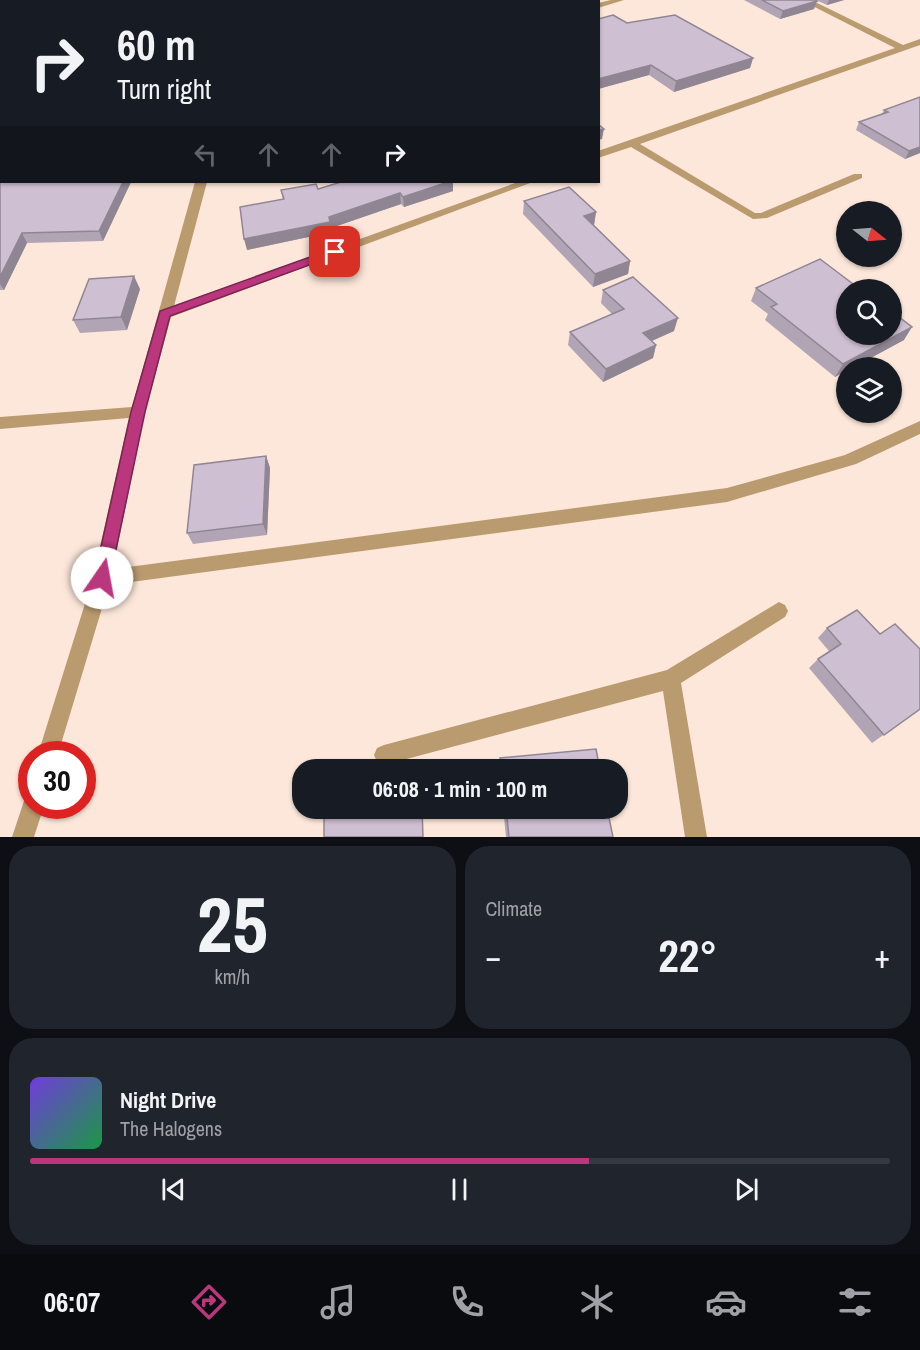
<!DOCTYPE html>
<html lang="en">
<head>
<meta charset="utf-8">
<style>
  :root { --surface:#171b24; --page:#20242c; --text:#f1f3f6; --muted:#9ea1a6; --line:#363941; --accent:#ba377d }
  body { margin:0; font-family:"Archivo Narrow",sans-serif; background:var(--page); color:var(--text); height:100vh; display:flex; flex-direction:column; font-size:22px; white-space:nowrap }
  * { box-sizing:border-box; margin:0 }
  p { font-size:20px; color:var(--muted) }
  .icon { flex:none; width:33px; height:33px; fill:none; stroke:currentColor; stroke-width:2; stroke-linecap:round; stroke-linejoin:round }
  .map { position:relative; height:837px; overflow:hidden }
  .sheet { display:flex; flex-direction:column; gap:9px; padding:9px; background:#0d0f14; flex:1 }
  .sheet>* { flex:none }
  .top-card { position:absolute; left:0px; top:0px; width:600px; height:183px; box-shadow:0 2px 4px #0004; background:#171b24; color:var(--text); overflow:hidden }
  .needle { width:39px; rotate:107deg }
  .tools { position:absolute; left:836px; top:201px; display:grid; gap:12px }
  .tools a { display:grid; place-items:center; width:66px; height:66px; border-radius:50%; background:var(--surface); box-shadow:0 2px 4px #0004; font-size:30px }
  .speed { position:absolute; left:18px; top:741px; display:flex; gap:12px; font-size:30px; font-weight:700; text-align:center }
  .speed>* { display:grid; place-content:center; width:78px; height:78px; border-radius:50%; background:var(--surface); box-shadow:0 2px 4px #0004; line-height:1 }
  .speed .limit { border:9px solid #d22; background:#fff; color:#111 }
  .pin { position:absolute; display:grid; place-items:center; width:51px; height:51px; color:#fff; margin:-26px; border-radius:12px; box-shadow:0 3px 9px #0006 }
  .me { position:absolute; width:66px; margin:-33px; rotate:12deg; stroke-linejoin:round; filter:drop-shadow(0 0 4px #0008) }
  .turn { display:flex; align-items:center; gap:21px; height:126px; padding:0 18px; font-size:27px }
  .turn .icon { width:78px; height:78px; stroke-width:2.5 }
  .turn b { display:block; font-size:42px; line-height:51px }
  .lanes { display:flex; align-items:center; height:57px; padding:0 18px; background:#0003; justify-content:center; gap:30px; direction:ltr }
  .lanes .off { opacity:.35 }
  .big { font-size:45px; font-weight:700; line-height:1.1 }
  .sheet .tile { flex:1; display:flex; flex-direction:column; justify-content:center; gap:9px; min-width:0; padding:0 21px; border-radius:24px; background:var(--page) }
  .sheet .dial { align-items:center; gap:0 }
  .dial b { font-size:78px; line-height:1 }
  .song { display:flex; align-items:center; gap:18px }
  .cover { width:72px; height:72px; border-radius:9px; background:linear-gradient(135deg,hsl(260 70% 55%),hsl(140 70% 35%)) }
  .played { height:6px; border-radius:3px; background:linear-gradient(90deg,var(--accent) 65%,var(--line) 65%) }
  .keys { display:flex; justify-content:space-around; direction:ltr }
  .heat { display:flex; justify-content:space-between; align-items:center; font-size:33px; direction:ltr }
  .sheet .tiles { flex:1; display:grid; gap:9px; grid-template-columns:1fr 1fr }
  .tile:last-child { grid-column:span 2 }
  .trip { position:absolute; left:292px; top:759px; width:336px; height:60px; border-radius:24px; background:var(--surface); box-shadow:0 2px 4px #0004; font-weight:700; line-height:60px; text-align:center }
  .tabs { display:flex; height:96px; justify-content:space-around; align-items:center; background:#090b0e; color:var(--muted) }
  .tabs .icon { width:42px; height:42px }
  .tabs .current { color:var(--accent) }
  .tabs b { font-size:27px; color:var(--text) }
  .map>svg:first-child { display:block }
</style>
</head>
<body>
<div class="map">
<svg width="920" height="837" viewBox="0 0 920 837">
  <rect width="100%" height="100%" fill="#fde7da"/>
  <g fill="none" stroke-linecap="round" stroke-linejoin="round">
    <g fill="#ba9b6f" fill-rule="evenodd">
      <polygon points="201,0 210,0 211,2 202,2"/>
      <polygon points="611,0 624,0 598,8 598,3"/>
      <polygon points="801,0 811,0 903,45 920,39 920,45 640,144 755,213 761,213 854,174 862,174 862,178 767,218 753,219 631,147 598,158 598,151 895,48"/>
      <rect x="0" y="25" width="2" height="6"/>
      <polygon points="195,182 207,182 174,306 518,182 533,182 171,317 145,412 113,569 727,488 845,455 920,421 920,434 856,464 727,502 109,585 58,754 38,754 93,578 129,418 0,429 0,417 132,407"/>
      <polygon points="779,602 785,605 788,611 785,617 681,683 707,837 685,837 663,691 384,765 377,762 374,755 377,748 384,745 667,670"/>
      <polygon points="32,796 32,806 44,806 34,837 12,837 25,798"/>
    </g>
  </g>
  <g fill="#b1a4b5">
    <polygon points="248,0 302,0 302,2 250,2"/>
    <polygon points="338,0 378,0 372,2 340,2"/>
    <polygon points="744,0 815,0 817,1 814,9 780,19"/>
    <polygon points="816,0 844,0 827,5"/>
    <polygon points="598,19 627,23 753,58 750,68 674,92 649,75 598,89"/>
    <polygon points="920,97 920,153 905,159 856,130 859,122 882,114 884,110"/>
    <polygon points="0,140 2,182 131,182 103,241 27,243 4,290 0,290"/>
    <polygon points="341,182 453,182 453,191 404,207 401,204 331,228 332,232 247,250 283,200 281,190 318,189"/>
    <polygon points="524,201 596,212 594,225 593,226 630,261 628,274 593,287 523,214"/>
    <polygon points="756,288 904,340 852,368 846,368 846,371 835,377 765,320 768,314 751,301"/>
    <polygon points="140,289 127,330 80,333 73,320"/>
    <polygon points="603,290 674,331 652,341 656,345 653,358 603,382 568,345 570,332 612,314 601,303"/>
    <polygon points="266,456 270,468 267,535 193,544 187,533"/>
    <polygon points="827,628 920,709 872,743 809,668 818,659 829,651 818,638"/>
    <polygon points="500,758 600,770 499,770"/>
    <polygon points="503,808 607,808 613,837 506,837"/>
  </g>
  <g fill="#908693">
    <polygon points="351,0 378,0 372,2 348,2"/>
    <polygon points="412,0 449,0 441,2 404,2"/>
    <polygon points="829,0 844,0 827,5"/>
    <polygon points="817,1 814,9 780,19 783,11"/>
    <polygon points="753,58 750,68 674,92 676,81"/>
    <polygon points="651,65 649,75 598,89 598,79"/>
    <polygon points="604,129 602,139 598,140 598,130"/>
    <polygon points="920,147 920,153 905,159 909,151"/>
    <polygon points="123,182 131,182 103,241 99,231"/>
    <polygon points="448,182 453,182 453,191 404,207 403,197"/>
    <polygon points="400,193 401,204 331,228 332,232 247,250 244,239 329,217"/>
    <polygon points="596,212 594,225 582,229 584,216"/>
    <polygon points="22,233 27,243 4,290 0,284 0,277"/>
    <polygon points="630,261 628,274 593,287 595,274"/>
    <polygon points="134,276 140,289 127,330 121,317"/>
    <polygon points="678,318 674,331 640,346 643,333"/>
    <polygon points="912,327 904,340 852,368 846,368 846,371 835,377 843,364"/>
    <polygon points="656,345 653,358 603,382 606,369"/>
    <polygon points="266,456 270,468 267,535 263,524"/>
  </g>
  <g fill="#cebfd2" stroke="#908693" stroke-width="1.5">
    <polygon points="97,0 166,0 166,2 98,2"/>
    <polygon points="257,0 300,0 300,2 258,2"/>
    <polygon points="396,0 412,0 404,2 398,2"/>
    <polygon points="762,0 815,0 817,1 783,11"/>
    <polygon points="613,15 627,23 675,15 753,58 676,81 651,65 598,79 598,19"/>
    <polygon points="920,97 920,147 909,151 859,122 888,112 884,110"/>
    <polygon points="598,124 604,129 598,130"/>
    <polygon points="2,138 2,182 123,182 99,231 22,233 0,277 0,140"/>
    <polygon points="341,182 448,182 403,197 400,193 329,217 330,222 244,239 240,207 284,199 281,190 316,184 318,189"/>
    <polygon points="569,187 596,212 584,216 630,261 595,274 524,201"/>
    <polygon points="820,259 861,290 846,290 846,334 891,334 891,311 912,327 843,364 771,307 777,304 756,288"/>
    <polygon points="134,276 121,317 73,320 89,279"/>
    <polygon points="633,277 678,318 643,333 656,345 606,369 570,332 624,309 603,290"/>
    <polygon points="266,456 263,524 187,533 194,465"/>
    <polygon points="857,610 880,634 895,624 920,649 920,709 884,735 818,659 841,644 827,628"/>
    <polygon points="596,749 600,770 502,770 500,758"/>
    <polygon points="324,808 422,808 423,837 324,837"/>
    <polygon points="506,808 607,808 613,837 509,837"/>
  </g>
  <polygon fill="#ba377d" stroke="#792451" stroke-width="1.5" points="335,248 341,252 339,254 170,316 145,412 110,578 108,583 102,585 97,583 94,578 131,412 160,311"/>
</svg>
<div class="tools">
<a><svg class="needle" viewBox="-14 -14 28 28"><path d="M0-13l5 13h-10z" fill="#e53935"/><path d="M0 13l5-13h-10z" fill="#9ea1a6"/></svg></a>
<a><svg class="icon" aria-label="search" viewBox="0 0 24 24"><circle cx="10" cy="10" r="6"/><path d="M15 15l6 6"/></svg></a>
<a><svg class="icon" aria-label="layers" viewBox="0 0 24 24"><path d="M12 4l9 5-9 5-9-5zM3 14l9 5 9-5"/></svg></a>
</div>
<div class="speed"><div class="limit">30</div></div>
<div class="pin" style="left:335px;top:252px;background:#d93025"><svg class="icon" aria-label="arrive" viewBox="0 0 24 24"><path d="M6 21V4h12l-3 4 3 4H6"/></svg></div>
<svg class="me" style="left:102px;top:578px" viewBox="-20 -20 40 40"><circle r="19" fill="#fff"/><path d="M0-13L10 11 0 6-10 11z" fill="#ba377d"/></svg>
<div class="trip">06:08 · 1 min · 100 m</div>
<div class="top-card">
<div class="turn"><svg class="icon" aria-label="right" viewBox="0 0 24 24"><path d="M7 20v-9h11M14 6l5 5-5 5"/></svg><div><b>60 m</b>Turn right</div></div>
<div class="lanes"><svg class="icon off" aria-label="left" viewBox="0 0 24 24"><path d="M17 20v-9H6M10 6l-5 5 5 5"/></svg><svg class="icon off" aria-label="ahead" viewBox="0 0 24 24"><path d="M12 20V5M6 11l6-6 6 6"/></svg><svg class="icon off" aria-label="ahead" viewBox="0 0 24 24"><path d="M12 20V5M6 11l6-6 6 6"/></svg><svg class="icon" aria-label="right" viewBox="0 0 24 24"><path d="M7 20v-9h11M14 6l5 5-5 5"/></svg></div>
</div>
</div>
<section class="sheet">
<div class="tiles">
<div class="tile dial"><b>25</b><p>km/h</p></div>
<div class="tile"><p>Climate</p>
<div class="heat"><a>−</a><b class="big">22°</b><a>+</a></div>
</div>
<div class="tile">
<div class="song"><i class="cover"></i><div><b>Night Drive</b><p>The Halogens</p></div></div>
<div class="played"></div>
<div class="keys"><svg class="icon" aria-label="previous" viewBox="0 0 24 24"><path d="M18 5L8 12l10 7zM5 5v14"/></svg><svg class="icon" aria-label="pause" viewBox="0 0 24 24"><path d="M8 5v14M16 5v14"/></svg><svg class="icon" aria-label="next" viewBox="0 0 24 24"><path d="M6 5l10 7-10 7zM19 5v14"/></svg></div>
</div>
</div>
</section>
<nav class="tabs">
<b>06:07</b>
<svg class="icon current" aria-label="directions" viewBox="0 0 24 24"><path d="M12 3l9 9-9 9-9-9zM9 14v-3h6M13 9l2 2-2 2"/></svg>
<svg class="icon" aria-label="music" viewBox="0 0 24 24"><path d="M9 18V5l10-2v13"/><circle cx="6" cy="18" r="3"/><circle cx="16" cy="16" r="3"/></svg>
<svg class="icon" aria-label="phone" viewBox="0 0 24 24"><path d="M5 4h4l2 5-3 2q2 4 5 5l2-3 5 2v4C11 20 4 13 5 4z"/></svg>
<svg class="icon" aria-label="climate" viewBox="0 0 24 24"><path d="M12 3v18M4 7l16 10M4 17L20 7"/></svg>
<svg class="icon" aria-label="car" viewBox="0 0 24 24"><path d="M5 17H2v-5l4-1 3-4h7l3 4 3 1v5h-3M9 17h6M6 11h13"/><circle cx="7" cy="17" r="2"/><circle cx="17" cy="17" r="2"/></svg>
<svg class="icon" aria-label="filters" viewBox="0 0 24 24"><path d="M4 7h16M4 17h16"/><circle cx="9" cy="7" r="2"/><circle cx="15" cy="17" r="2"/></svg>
</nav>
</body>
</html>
